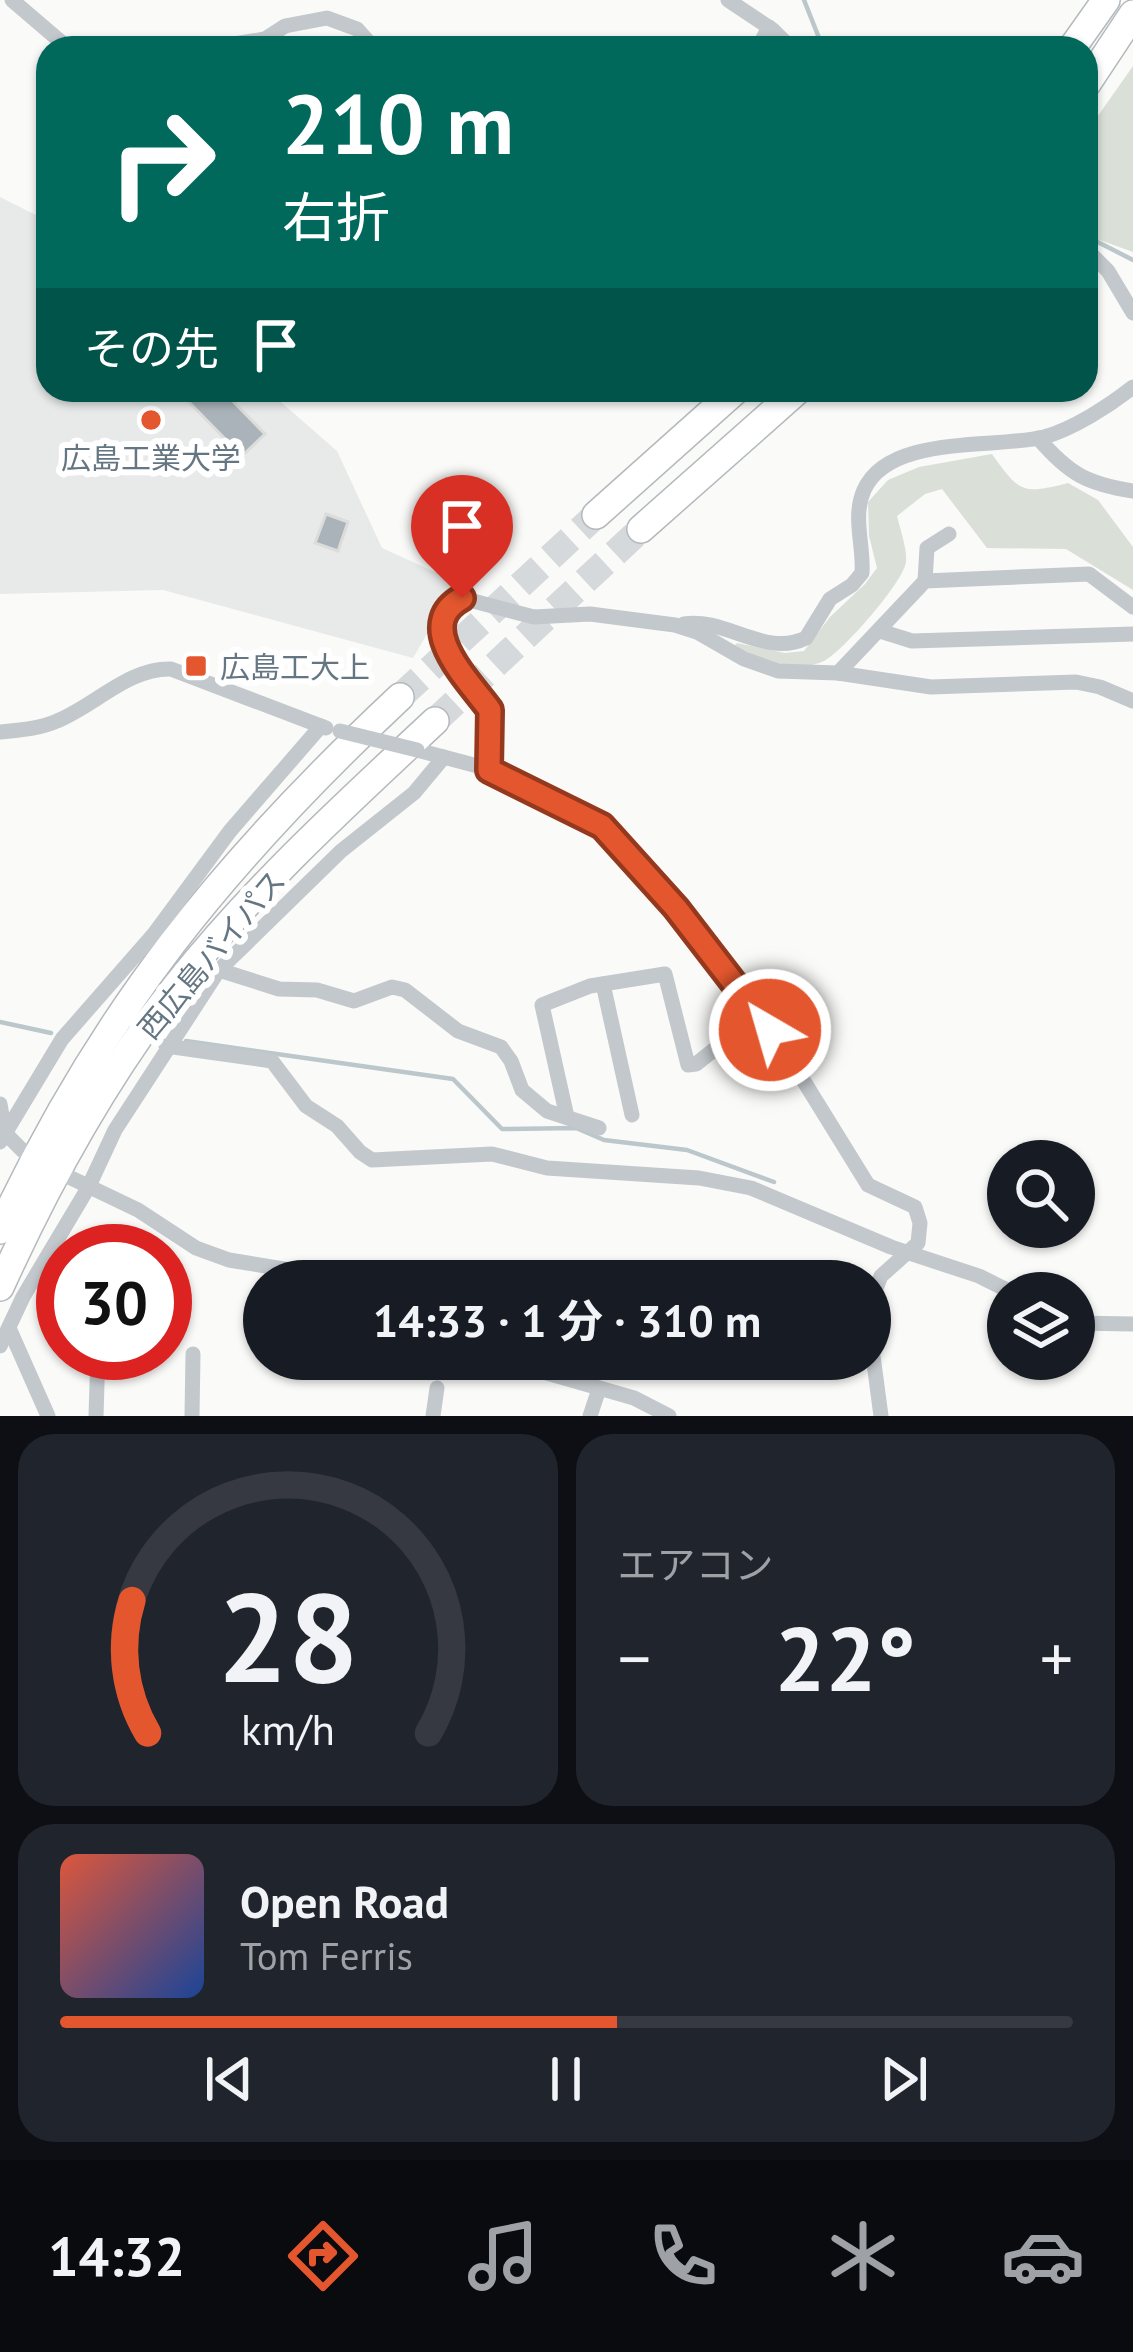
<!DOCTYPE html>
<html lang="ja">
<head>
<meta charset="utf-8">
<style>
  :root { --surface:#171b24; --page:#20242c; --text:#f1f3f6; --muted:#9ea1a6; --line:#363941; --accent:#e4572e }
  body { margin:0; font-family:"PT Sans","Noto Sans JP",sans-serif; background:var(--page); color:var(--text); height:100vh; display:flex; flex-direction:column; font-size:45px; white-space:nowrap }
  * { box-sizing:border-box; margin:0 }
  p { font-size:39px; color:var(--muted) }
  .icon { flex:none; width:66px; height:66px; fill:none; stroke:currentColor; stroke-width:2; stroke-linecap:round; stroke-linejoin:round }
  .map { position:relative; height:1416px; overflow:hidden }
  .details { display:flex; flex-direction:column; gap:18px; padding:18px; background:#0d0f14; flex:1 }
  .details>* { flex:none }
  .guide { position:absolute; left:36px; top:36px; width:1062px; height:366px; border-radius:36px; box-shadow:0 3px 9px #0004; background:#00695c; color:#fff; overflow:hidden }
  .controls { position:absolute; left:987px; top:1140px; display:grid; gap:24px }
  .controls a { display:grid; place-items:center; width:108px; height:108px; border-radius:50%; background:var(--surface); box-shadow:0 3px 9px #0004; font-size:60px }
  .speed { position:absolute; left:36px; top:1224px; display:flex; gap:24px; font-size:60px; font-weight:700; text-align:center }
  .speed>* { display:grid; place-content:center; width:156px; height:156px; border-radius:50%; background:var(--surface); box-shadow:0 3px 9px #0004; line-height:1 }
  .speed .limit { border:18px solid #d22; background:#fff; color:#111 }
  .pin { position:absolute; display:grid; place-items:center; width:102px; height:102px; color:#fff; margin:-123px -51px; border-radius:50% 50% 50% 0; rotate:-45deg; box-shadow:0 0 12px #0007 }
  .pin .icon { rotate:45deg }
  .me { position:absolute; width:132px; margin:-66px; rotate:322deg; stroke-linejoin:round; filter:drop-shadow(0 0 9px #0008) }
  .turn { display:flex; align-items:center; gap:42px; height:252px; padding:0 48px; font-size:54px }
  .turn .icon { width:156px; height:156px; stroke-width:2.5 }
  .turn b { display:block; font-size:84px; line-height:102px }
  .then { display:flex; align-items:center; height:114px; padding:0 48px; background:#0003; gap:24px; font-size:45px }
  .big { font-size:90px; font-weight:700; line-height:1.1 }
  .details .tile { flex:1; display:flex; flex-direction:column; justify-content:center; gap:18px; min-width:0; padding:0 42px; border-radius:36px; background:var(--page) }
  .details .dial { align-items:center; gap:0 }
  .dial svg { height:312px; overflow:visible; fill:none; stroke:var(--line); stroke-width:7; stroke-linecap:round; text-anchor:middle }
  .dial text { fill:var(--text); stroke:none }
  .song { display:flex; align-items:center; gap:36px }
  .cover { width:144px; height:144px; border-radius:18px; background:linear-gradient(135deg,hsl(10 70% 55%),hsl(220 70% 35%)) }
  .played { height:12px; border-radius:6px; background:linear-gradient(90deg,var(--accent) 55%,var(--line) 55%) }
  .keys { display:flex; justify-content:space-around; direction:ltr }
  .heat { display:flex; justify-content:space-between; align-items:center; font-size:66px; direction:ltr }
  .details .tiles { flex:1; display:grid; gap:18px; grid-template-columns:1fr 1fr }
  .tile:last-child { grid-column:span 2 }
  .trip { position:absolute; left:243px; top:1260px; width:648px; height:120px; border-radius:60px; background:var(--surface); box-shadow:0 3px 9px #0004; font-weight:700; line-height:120px; text-align:center }
  .tabs { display:flex; height:192px; justify-content:space-around; align-items:center; background:#090b0e; color:var(--muted) }
  .tabs .icon { width:84px; height:84px }
  .tabs .selected { color:var(--accent) }
  .tabs b { font-size:54px; color:var(--text) }
  .map>svg:first-child { display:block }
</style>
</head>
<body>
<div class="map">
<svg width="1133" height="1416" viewBox="0 0 1133 1416">
  <rect width="100%" height="100%" fill="#fafaf8"/>
  <polygon fill="#e8e9e9" points="0,197 48,221 48,390 267,390 337,451 382,548 457,582 413,658 163,590 0,594"/>
  <g fill="#dadfd7">
    <polygon points="1133,66 1133,252 1086,235 1086,133"/>
    <path d="M992,454C1019,492 1022,495 1068,483L1098,500L1133,547V590L1066,549L987,548L942,489L925,494L897,516C900,529 907,548 906,561C905,581 842,652 824,661C799,673 755,660 733,647L737,643L785,653L804,651L830,617L865,584L877,568L869,536L868,502L888,480L919,467Z"/>
  </g>
  <g fill="none" stroke-linecap="round" stroke-linejoin="round">
    <g stroke="#bbc7cb" stroke-width="4.5">
      <polyline points="804,0 823,48"/>
      <polyline points="1086,236 1133,260"/>
      <polyline points="0,1022 51,1033"/>
      <polyline points="186,1041 453,1079 502,1129 576,1128 604,1140 687,1150 774,1182"/>
    </g>
  </g>
  <g fill="#aab3b9" stroke="#dcdcda" stroke-width="3">
    <polygon points="177,390 222,390 265,434 242,456"/>
    <polygon points="326,514 348,522 338,551 315,543"/>
  </g>
  <g fill="none" stroke-linecap="round" stroke-linejoin="round">
    <g stroke="#d5d9db" stroke-width="27" stroke-dasharray="27 14" stroke-linecap="butt">
      <polyline points="400,697 596,515"/>
      <polyline points="435,721 641,529"/>
    </g>
    <g stroke="#b4b9bd" stroke-width="30">
      <g id="highway">
        <polyline points="1072,48 1106,0"/>
        <polyline points="1086,85 1133,14"/>
        <polyline points="596,515 736,390"/>
        <polyline points="641,529 798,390"/>
        <path d="M0,1230C102,1011 225,861 400,697"/>
        <path d="M0,1287C48,1181 105,1077 177,985C254,888 345,805 435,721"/>
      </g>
    </g>
    <g stroke="#c3c8cc" stroke-width="15">
      <polyline points="12,0 68,48"/>
      <polyline points="728,0 773,30 791,48"/>
      <polyline points="140,48 150,45 181,48"/>
      <polyline points="210,48 265,39 285,26 327,18 357,29 374,48"/>
      <polyline points="758,48 769,27"/>
      <polyline points="1086,249 1108,271 1133,313"/>
      <path d="M1038,438C1069,474 1087,484 1133,491"/>
      <polyline points="925,581 927,548 949,534"/>
      <path d="M684,624C725,617 765,658 806,638L830,599L852,585L862,573C864,545 852,517 864,490C889,434 995,449 1044,437C1073,429 1109,406 1133,387"/>
      <polyline points="880,631 912,641 1133,634"/>
      <polyline points="838,673 925,581 1089,574 1133,607"/>
      <path d="M0,732C19,730 39,729 57,721C96,705 128,668 171,669L326,728"/>
      <polyline points="417,750 489,769 602,826 616,838 675,908 787,1054 868,1185 915,1207 920,1223 918,1243 881,1276 870,1303"/>
      <path d="M489,769L490,710C471,683 412,627 462,598L534,617L590,614L675,625L697,632L744,659L778,671L838,673L931,687L1076,682L1100,687L1133,701"/>
      <polyline points="219,970 279,989 317,990 354,1001 392,987 405,990 458,1031 501,1047 511,1061 522,1090 547,1111 599,1128"/>
      <polyline points="603,984 632,1115"/>
      <polyline points="166,1046 272,1061 306,1106 337,1126 360,1152 372,1160 492,1154 547,1168 699,1178 751,1188 891,1247 979,1276 1013,1293"/>
      <polyline points="0,1104 5,1133 23,1151"/>
      <polyline points="567,1117 542,1005 590,986 665,974 688,1065 696,1064 758,1015"/>
      <polyline points="0,1142 62,1039 154,934 230,831 321,726"/>
      <polyline points="69,1177 138,1210 196,1248 229,1260 333,1277 400,1281"/>
      <polyline points="1074,1323 1133,1324"/>
      <polyline points="9,1328 48,1416"/>
      <polyline points="870,1333 881,1416"/>
      <polyline points="0,1346 23,1297 88,1188 115,1130 219,970 341,851 414,793 444,757"/>
      <polyline points="540,1371 634,1398 669,1416"/>
      <polyline points="96,1416 98,1353"/>
      <polyline points="192,1416 193,1354"/>
      <polyline points="433,1416 437,1388"/>
      <polyline points="590,1416 599,1389"/>
    </g>
    <use href="#highway" stroke="#fff" stroke-width="27"/>
    <polyline stroke="#c3c8cc" stroke-width="15" points="340,731 417,750"/>
  </g>
  <g fill="none" stroke-linecap="round" stroke-linejoin="round">
    <g stroke="#94391e" stroke-width="30">
      <path id="route" d="M462,598C411,626 471,683 490,710L489,770L602,826L676,908L770,1030"/>
    </g>
    <use href="#route" stroke="#e4572e" stroke-width="21"/>
  </g>
  <g fill="#e4572e" stroke="#fff" stroke-width="4.5">
    <circle cx="151" cy="420" r="12"/>
    <rect x="184" y="654" width="24" height="24" rx="6"/>
  </g>
  <g text-anchor="middle" dominant-baseline="central" stroke-width="12" stroke-linejoin="round" paint-order="stroke">
    <g font-size="30" fill="#657683" stroke="#fff">
      <text x="151" y="457">広島工業大学</text>
      <text x="220" y="666" text-anchor="start">広島工大上</text>
    </g>
    <g font-size="30" fill="#657683" stroke="#fff">
      <text transform="translate(211 954) rotate(-50)">西広島バイパス</text>
    </g>
  </g>
</svg>
<div class="controls">
<a><svg class="icon" aria-label="search" viewBox="0 0 24 24"><circle cx="10" cy="10" r="6"/><path d="M15 15l6 6"/></svg></a>
<a><svg class="icon" aria-label="layers" viewBox="0 0 24 24"><path d="M12 4l9 5-9 5-9-5zM3 14l9 5 9-5"/></svg></a>
</div>
<div class="speed"><div class="limit">30</div></div>
<div class="pin" style="left:462px;top:598px;background:#d93025"><svg class="icon" aria-label="arrive" viewBox="0 0 24 24"><path d="M6 21V4h12l-3 4 3 4H6"/></svg></div>
<svg class="me" style="left:770px;top:1030px" viewBox="-20 -20 40 40"><circle r="17" fill="#e4572e" stroke="#fff" stroke-width="3"/><path d="M0-11L8 9 0 5-8 9z" fill="#fff"/></svg>
<div class="trip">14:33 · 1 分 · 310 m</div>
<div class="guide">
<div class="turn"><svg class="icon" aria-label="right" viewBox="0 0 24 24"><path d="M7 20v-9h11M14 6l5 5-5 5"/></svg><div><b>210 m</b>右折</div></div>
<div class="then">その先<svg class="icon" aria-label="arrive" viewBox="0 0 24 24"><path d="M6 21V4h12l-3 4 3 4H6"/></svg></div>
</div>
</div>
<section class="details">
<div class="tiles">
<div class="tile dial"><svg viewBox="0 0 100 80">
<path d="M14 69A42 42 0 1 1 86 69"/>
<path d="M14 69A42 42 0 0 1 10 35" stroke="#e4572e"/>
<text x="50" y="56" font-size="32" font-weight="700">28</text>
<text x="50" y="72" font-size="11">km/h</text>
</svg></div>
<div class="tile"><p>エアコン</p>
<div class="heat"><a>−</a><b class="big">22°</b><a>+</a></div>
</div>
<div class="tile">
<div class="song"><i class="cover"></i><div><b>Open Road</b><p>Tom Ferris</p></div></div>
<div class="played"></div>
<div class="keys"><svg class="icon" aria-label="previous" viewBox="0 0 24 24"><path d="M18 5L8 12l10 7zM5 5v14"/></svg><svg class="icon" aria-label="pause" viewBox="0 0 24 24"><path d="M8 5v14M16 5v14"/></svg><svg class="icon" aria-label="next" viewBox="0 0 24 24"><path d="M6 5l10 7-10 7zM19 5v14"/></svg></div>
</div>
</div>
</section>
<nav class="tabs">
<b>14:32</b>
<svg class="icon selected" aria-label="directions" viewBox="0 0 24 24"><path d="M12 3l9 9-9 9-9-9zM9 14v-3h6M13 9l2 2-2 2"/></svg>
<svg class="icon" aria-label="music" viewBox="0 0 24 24"><path d="M9 18V5l10-2v13"/><circle cx="6" cy="18" r="3"/><circle cx="16" cy="16" r="3"/></svg>
<svg class="icon" aria-label="phone" viewBox="0 0 24 24"><path d="M5 4h4l2 5-3 2q2 4 5 5l2-3 5 2v4C11 20 4 13 5 4z"/></svg>
<svg class="icon" aria-label="climate" viewBox="0 0 24 24"><path d="M12 3v18M4 7l16 10M4 17L20 7"/></svg>
<svg class="icon" aria-label="car" viewBox="0 0 24 24"><path d="M5 17H2v-5l4-1 3-4h7l3 4 3 1v5h-3M9 17h6M6 11h13"/><circle cx="7" cy="17" r="2"/><circle cx="17" cy="17" r="2"/></svg>
</nav>
</body>
</html>
